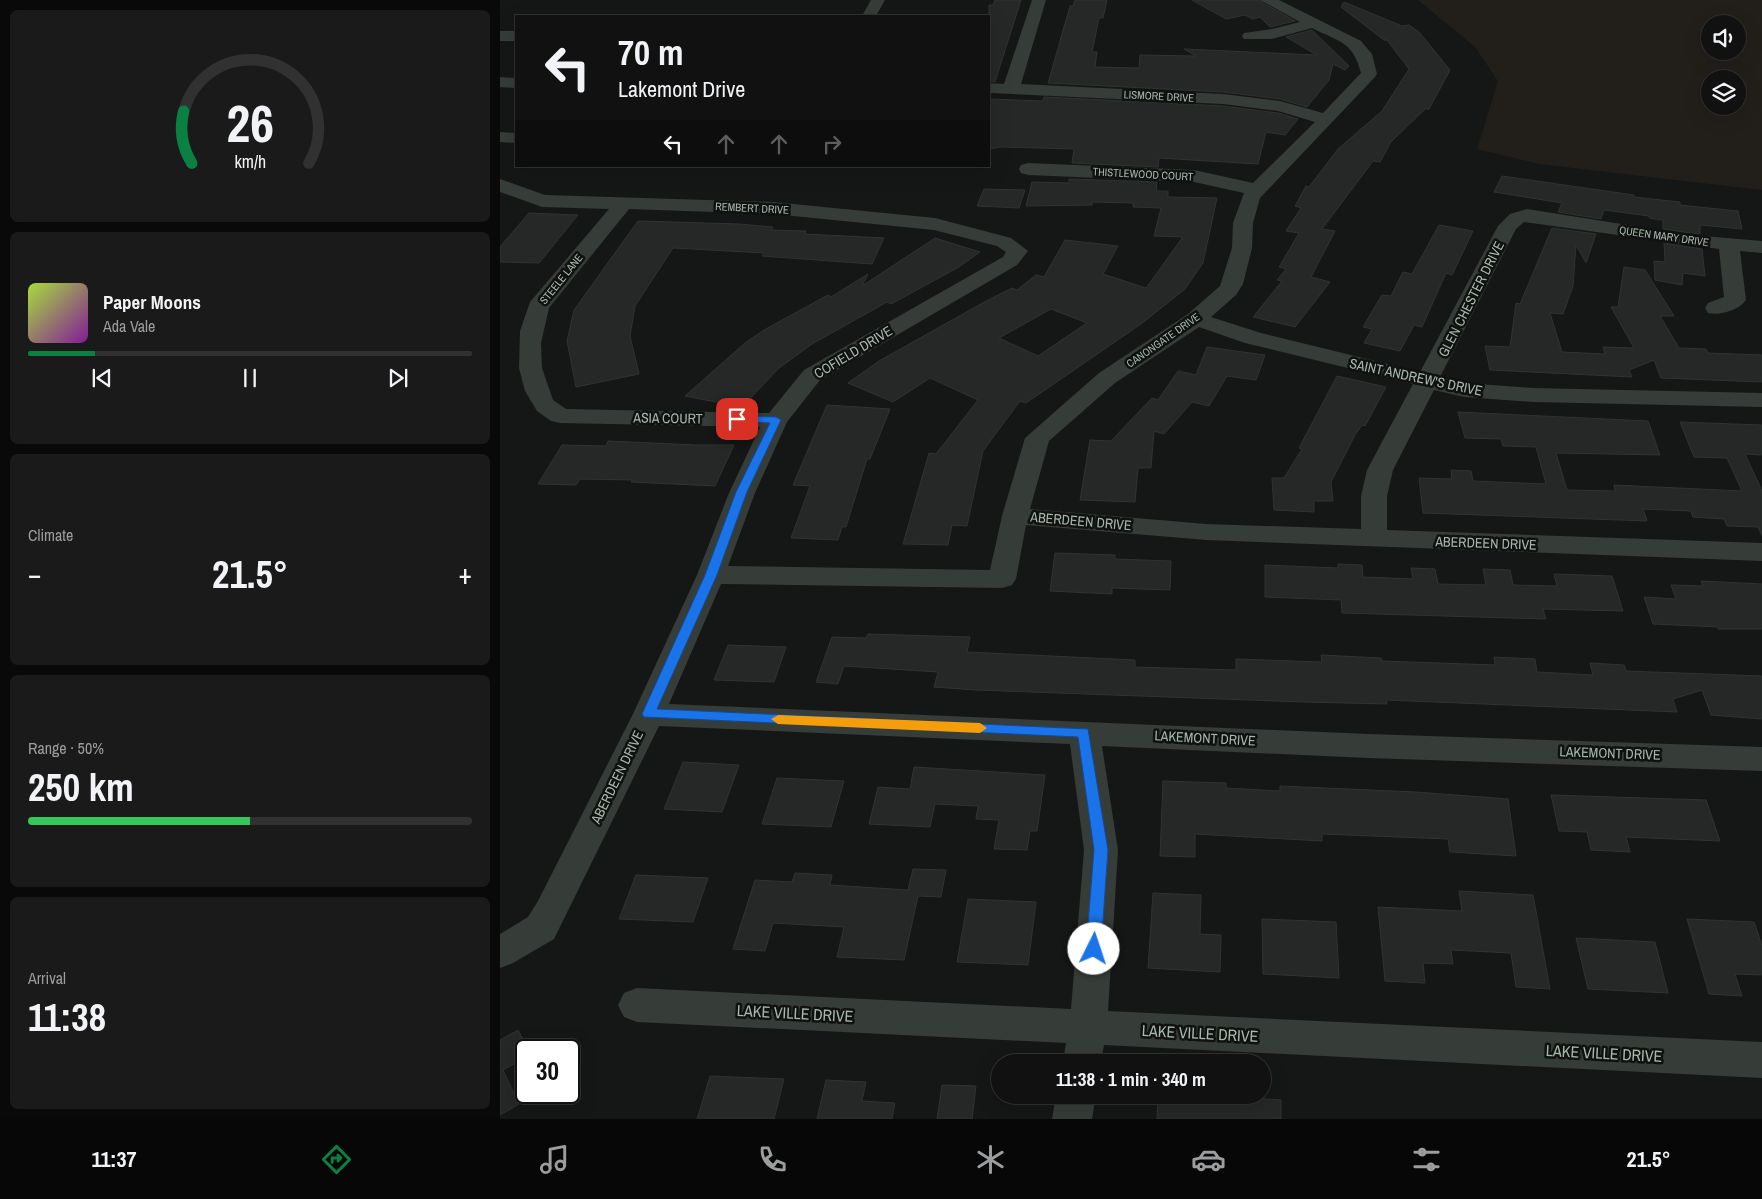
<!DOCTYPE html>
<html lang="en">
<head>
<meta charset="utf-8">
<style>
  :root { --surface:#101110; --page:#191a19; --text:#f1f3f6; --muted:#9c9d9f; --line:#303130; --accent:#0b8043 }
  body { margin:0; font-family:"Archivo Narrow",sans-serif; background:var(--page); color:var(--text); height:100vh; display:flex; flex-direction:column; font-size:19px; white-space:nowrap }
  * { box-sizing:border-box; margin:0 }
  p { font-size:16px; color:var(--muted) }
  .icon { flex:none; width:28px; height:28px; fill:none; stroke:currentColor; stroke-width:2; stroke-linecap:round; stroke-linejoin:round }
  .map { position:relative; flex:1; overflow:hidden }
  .panel { display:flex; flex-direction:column; gap:10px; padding:10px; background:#090909; width:500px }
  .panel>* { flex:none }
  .hud { position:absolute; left:15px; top:15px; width:475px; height:152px; border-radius:0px; box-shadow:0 5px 20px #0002,0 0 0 1px var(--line); background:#101110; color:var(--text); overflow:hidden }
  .fabs { position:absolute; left:1201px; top:15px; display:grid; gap:10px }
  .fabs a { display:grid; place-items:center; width:45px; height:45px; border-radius:50%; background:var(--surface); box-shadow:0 5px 20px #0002,0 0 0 1px var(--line); font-size:25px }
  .speed { position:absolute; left:15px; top:1039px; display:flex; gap:10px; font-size:25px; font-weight:700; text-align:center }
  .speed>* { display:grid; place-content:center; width:65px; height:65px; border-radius:50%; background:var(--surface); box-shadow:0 5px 20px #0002,0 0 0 1px var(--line); line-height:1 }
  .speed .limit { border:2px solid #111; border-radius:8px; background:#fff; color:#111 }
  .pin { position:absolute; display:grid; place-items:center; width:42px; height:42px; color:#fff; margin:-21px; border-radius:10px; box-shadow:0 2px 8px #0006 }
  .me { position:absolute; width:55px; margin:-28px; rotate:4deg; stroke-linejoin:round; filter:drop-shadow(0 0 4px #0008) }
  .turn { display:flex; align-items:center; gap:18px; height:105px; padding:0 20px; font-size:22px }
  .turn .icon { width:65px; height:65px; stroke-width:2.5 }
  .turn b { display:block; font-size:35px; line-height:42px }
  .lanes { display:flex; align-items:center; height:48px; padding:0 20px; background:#0003; justify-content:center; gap:25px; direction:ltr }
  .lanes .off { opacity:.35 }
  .big { font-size:38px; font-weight:700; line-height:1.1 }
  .panel .card { flex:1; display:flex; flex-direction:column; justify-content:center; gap:8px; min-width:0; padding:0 18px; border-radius:8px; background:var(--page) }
  .panel .dial { align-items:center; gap:0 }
  .dial svg { height:130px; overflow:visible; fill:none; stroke:var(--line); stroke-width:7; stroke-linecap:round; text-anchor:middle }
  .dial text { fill:var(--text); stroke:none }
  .song { display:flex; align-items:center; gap:15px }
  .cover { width:60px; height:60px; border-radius:8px; background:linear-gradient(135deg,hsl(80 70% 55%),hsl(290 70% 35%)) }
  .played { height:5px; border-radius:2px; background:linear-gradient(90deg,var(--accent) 15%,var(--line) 15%) }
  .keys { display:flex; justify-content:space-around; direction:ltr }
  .heat { display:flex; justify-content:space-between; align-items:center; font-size:28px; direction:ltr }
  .charge { height:8px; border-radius:4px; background:linear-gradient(90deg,#34c759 50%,var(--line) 0) }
  .trip { position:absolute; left:491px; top:1054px; width:280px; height:50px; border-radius:25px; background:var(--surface); box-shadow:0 5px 20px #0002,0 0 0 1px var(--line); font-weight:700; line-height:50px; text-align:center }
  .tabs { display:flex; height:80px; justify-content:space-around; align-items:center; background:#060706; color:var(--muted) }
  .tabs .icon { width:35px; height:35px }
  .tabs .active { color:var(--accent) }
  .tabs b { font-size:22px; color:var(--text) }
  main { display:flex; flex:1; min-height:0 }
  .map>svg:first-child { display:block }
</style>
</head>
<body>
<main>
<section class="panel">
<div class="card dial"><svg viewBox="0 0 100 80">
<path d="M14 69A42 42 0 1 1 86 69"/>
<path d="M14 69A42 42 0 0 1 9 37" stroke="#0b8043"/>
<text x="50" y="56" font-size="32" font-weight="700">26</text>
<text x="50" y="72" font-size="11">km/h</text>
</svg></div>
<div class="card">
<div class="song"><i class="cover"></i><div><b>Paper Moons</b><p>Ada Vale</p></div></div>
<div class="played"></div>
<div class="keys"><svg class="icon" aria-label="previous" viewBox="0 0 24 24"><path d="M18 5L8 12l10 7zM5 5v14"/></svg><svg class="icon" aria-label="pause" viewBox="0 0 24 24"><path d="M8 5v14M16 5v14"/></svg><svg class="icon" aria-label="next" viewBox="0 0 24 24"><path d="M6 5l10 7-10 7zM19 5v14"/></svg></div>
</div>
<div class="card"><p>Climate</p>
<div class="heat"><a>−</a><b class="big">21.5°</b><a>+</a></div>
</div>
<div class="card"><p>Range · 50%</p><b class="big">250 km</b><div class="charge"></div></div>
<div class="card"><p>Arrival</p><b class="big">11:38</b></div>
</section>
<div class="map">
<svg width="1262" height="1119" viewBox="0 0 1262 1119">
  <rect width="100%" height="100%" fill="#151716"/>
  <path fill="#221f1b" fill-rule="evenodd" d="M918,0H1262V190L1039,164L977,149L998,81L975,47ZM1210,24H1238V51H1210ZM1210,79H1238V106H1210Z"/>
  <g fill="#252827" stroke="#2f3331" fill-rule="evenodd">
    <polygon points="495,0 521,0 495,82 489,81 489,5 493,5"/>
    <polygon points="575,0 607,0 603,18 599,18 592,52 597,52 595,67 639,68 640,55 696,56 684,49 817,55 786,37 812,30 849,66 845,70 833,64 829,80 807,107 780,99 723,92 548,83 570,6 573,6"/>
    <polygon points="692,0 758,0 795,21 770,27 760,17 753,19 745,15 726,19"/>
    <polygon points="844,2 902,26 909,25 919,32 950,70 929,109 925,109 891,142 880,162 873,161 822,229 835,231 811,277 830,282 795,327 753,317 782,281 777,280 786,269 779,267 799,233 786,231 801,208 795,206 806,186 809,187 838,149 882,111 909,69 887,40 884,40 841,7"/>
    <polygon points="544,97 723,106 778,113 798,119 785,135 766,132 758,164 659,158 658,167 572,163 574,149 501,147 489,149 489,99 543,101"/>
    <polygon points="1002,176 1134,195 1134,197 1180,202 1180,205 1238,211 1242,229 1200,225 1200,234 1191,233 1163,229 1163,220 1149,218 1149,216 1104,210 1101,219 1058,212 1062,203 994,192"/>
    <path d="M569,179L657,182L656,191H668V197L717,198L703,263L685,289L641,324L526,403L520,401L483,451L467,526L452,525L448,545L403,544L429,453L436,454L478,400L430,378L393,402L348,383L379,361L488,300L512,288L517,290L536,275L544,277L565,240L618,246L603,274L646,288L683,237L654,236L661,208L633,207V203L592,202V205L526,206L532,182L569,183ZM551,309L587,323L538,356L499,338Z"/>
    <polygon points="484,189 525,190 519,208 477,206"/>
    <polygon points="29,213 78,215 39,263 0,262 0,247"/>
    <polygon points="138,221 239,224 273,227 271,230 306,231 305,234 384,238 372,264 262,256 264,253 173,248 135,306 130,336 139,374 76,387 67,341 74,310"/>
    <polygon points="939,225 973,231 952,275 946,273 922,327 914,325 900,351 864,343 872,329 863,327 882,295 891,296 903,272 912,274"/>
    <polygon points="1052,228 1096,234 1086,263 1076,245 1073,286 1063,314 1050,313 1062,352 1105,354 1103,347 1134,348 1111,307 1118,307 1124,267 1145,270 1174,316 1160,316 1179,348 1206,349 1208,353 1262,355 1262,382 1161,378 1154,360 1129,370 1132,377 990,370 985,346 1010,347 1016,303 1020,304"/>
    <polygon points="435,238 480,252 459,267 391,304 387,302 312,344 279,368 242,407 185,396 245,343 264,330 328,295 331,297 368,274 362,286"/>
    <polygon points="1164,243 1202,249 1205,276 1183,273 1182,285 1155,280 1154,261 1165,262"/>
    <polygon points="707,347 765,355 756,380 727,376 709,406 692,402 664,434 654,431 651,468 638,468 635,502 580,500 590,440 611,441 652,398 658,400 678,371 696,375"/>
    <polygon points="837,376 886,387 865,426 862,425 855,435 831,482 833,501 814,501 814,512 774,510 772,478 784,478 802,449 799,448"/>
    <polygon points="327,405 390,409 370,459 367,459 346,527 342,527 338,540 291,538 310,486 293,485"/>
    <polygon points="958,412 1148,421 1160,455 1056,453 1067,490 1115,491 1114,485 1242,491 1227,458 1194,457 1180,422 1262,425 1262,455 1245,454 1262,491 1262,536 1258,527 1227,526 1224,519 1193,517 1191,511 1143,509 1147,521 923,513 919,478 952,479 951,470 971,471 973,481 1046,484 1036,447 1003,446 1001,439 965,438"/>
    <polygon points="108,441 196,445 234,445 215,486 131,482 133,480 80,479 76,485 38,484 62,445 106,446"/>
    <polygon points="555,553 615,555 615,559 671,561 670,590 612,588 612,594 550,591"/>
    <polygon points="838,564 862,565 863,577 913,579 911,568 935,569 938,584 986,585 983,569 1010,570 1013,585 1057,586 1054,574 1112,576 1123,611 1043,609 1046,619 842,613 841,600 765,597 765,565 838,568"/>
    <polygon points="1201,581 1262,584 1262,629 1218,629 1218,627 1153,624 1144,597 1176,599 1171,585 1203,586"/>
    <polygon points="368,634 470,637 467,652 635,660 635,667 736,670 736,659 822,662 821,655 881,658 882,661 995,665 994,657 1035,659 1037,672 1093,675 1090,663 1124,665 1126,671 1262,676 1262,719 1211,715 1202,690 1173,699 1177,712 886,700 887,704 803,702 476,690 434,687 438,672 344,666 338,684 316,682 332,637 366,638"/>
    <polygon points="228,645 286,647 274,682 214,680"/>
    <polygon points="183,762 239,765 222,812 164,809"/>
    <polygon points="414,767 545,775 537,831 530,831 527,850 494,849 499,820 476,819 478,806 435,804 430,827 369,824 378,787 410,789"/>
    <polygon points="277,778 344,781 331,827 262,824"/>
    <polygon points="663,781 726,783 726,788 780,791 780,786 916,792 1008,799 1016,856 950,852 948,839 822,834 822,841 695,834 695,857 660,856"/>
    <polygon points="1051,795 1206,800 1220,841 1126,837 1130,852 1091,850 1087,832 1059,831"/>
    <polygon points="413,869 446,870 441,897 418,896 404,960 337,957 344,927 273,923 265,951 233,949 255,880 292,882 295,873 332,875 330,885 408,890"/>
    <polygon points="136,875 208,878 193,922 119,919"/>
    <polygon points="959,891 1033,895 1050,989 1016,987 1011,953 951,950 953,964 923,963 925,983 885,981 878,907 962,911"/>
    <polygon points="653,893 701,895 700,934 721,935 720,972 648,968"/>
    <polygon points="468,899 536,902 528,965 457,962"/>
    <polygon points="762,919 836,922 839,978 763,974"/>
    <polygon points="1187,919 1254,922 1262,946 1262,975 1235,974 1242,996 1209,994"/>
    <polygon points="1076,938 1155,942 1168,993 1088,989"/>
    <polygon points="18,1030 26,1045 26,1057 3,1070 19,1104 0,1115 0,1040"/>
    <polygon points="210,1076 284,1079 274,1119 197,1119"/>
    <polygon points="326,1080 366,1082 362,1101 395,1103 392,1119 317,1119"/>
    <polygon points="442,1085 476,1086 472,1119 437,1119"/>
    <polygon points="752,1098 781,1100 781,1119 657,1119 658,1099 752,1104"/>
  </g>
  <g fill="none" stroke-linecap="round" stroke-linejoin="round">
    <g fill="#363c38" fill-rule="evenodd">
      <polygon points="371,0 385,0 376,16 362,16"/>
      <path d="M532,0H546L521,84L723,94L780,101L823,113L861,73C853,41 839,42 812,28L772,39H744L742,36L744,33L772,29L800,22L760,0H779L861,41L872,54L877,74L875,77L760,198L753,223L752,248L743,284L736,295L711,317L761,333L920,372L998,226L1010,214L1027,209L1191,235L1262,241V253L1240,251L1246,300C1239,310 1220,316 1208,313L1205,308L1208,303L1224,297L1219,249L1024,222L1016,229L940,377L964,383L1033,388L1262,393V407L1033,402L964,397L934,390L893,470L887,496V530L1262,543V561L706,540L526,525L516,579L512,585L502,588L221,584L169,704L868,734L1262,747V771L868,758L602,746L618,850L608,1011L1262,1042V1078L604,1045L601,1062H563L566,1043L137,1022L124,1017L118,1005L124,993L137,988L571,1009L584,850L570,744L159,726L54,939L13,963L0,968V934L28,917L38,901L133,714L197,575L229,493L260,427L60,423L51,421L37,411L25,391L19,368L20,331L30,302L109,209L42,207L0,192V179L45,195L273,202L435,218L511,238L528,251L517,265L320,380L287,422L255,493L228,566L490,570L502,516L525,438L599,373L688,314L720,286L732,248L733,223L744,193L694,182L528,175L521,173L519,169L521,165L528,163L694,170L753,183L815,122L778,111L723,104L489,93V83L504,84ZM129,209L273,214L434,230L497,246L506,252L503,257L304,370L269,413L66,409L53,400L42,368L41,343L49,308ZM699,327L745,343L913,384L867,470L861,496V529L706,524L530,509L549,441L615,383Z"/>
      <rect x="0" y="31" width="16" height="10"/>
      <polygon points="0,77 16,78 16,88 0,87"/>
      <polygon points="0,132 16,133 16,143 0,142"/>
      <polygon points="556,1095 596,1095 592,1119 552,1119"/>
    </g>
  </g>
  <polygon fill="#1a73e8" stroke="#114b97" points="237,416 276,417 281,420 247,492 217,575 157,709 588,729 608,850 601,949 599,953 594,955 589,953 586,949 594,850 578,737 144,717 142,714 205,575 236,492 270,423 234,421 234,417"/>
  <polygon fill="#f59e0b" points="278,715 480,723 487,728 480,733 278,724 271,719"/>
  <g text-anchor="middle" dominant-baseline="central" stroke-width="5" stroke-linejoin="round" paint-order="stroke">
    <g font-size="11" fill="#a7b8a9" stroke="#101211">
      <text transform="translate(659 96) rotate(3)">LISMORE DRIVE</text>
      <text transform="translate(643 174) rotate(3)">THISTLEWOOD COURT</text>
      <text transform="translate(252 208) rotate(3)">REMBERT DRIVE</text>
      <text transform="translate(1164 236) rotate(8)">QUEEN MARY DRIVE</text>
      <text transform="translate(61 279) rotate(-51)">STEELE LANE</text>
      <text transform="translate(663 340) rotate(-35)">CANONGATE DRIVE</text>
    </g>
    <g font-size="14" fill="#a7b8a9" stroke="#101211">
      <text transform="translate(971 299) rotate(-63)">GLEN CHESTER DRIVE</text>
      <text transform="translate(353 352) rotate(-31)">COFIELD DRIVE</text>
      <text transform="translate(916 377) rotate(12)">SAINT ANDREW'S DRIVE</text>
      <text transform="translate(168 418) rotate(1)">ASIA COURT</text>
      <text transform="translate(581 521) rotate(5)">ABERDEEN DRIVE</text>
      <text transform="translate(986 543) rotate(2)">ABERDEEN DRIVE</text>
      <text transform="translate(705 738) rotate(3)">LAKEMONT DRIVE</text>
      <text transform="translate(1110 753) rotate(2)">LAKEMONT DRIVE</text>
      <text transform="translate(117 777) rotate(-64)">ABERDEEN DRIVE</text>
    </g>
    <g font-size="16" fill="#a7b8a9" stroke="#101211">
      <text transform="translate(295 1013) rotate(3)">LAKE VILLE DRIVE</text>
      <text transform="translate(700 1033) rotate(3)">LAKE VILLE DRIVE</text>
      <text transform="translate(1104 1053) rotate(3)">LAKE VILLE DRIVE</text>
    </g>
  </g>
</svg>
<div class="fabs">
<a><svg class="icon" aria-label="sound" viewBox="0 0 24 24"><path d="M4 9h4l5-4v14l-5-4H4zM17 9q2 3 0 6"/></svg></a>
<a><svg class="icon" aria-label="layers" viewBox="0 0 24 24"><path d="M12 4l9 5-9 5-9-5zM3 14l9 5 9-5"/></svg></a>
</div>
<div class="speed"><div class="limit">30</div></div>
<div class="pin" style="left:237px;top:419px;background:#d93025"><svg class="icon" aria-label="arrive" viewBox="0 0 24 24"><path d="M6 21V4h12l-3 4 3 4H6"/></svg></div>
<svg class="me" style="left:594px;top:949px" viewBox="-20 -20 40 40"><circle r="19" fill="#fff"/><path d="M0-13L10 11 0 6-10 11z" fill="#1a73e8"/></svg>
<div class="trip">11:38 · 1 min · 340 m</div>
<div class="hud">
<div class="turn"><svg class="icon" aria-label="left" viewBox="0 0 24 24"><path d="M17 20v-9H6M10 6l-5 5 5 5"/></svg><div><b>70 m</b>Lakemont Drive</div></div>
<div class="lanes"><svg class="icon" aria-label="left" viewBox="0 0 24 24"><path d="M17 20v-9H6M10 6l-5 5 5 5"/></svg><svg class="icon off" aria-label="ahead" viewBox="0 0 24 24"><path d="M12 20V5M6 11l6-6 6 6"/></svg><svg class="icon off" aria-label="ahead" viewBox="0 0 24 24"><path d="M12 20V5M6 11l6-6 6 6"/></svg><svg class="icon off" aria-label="right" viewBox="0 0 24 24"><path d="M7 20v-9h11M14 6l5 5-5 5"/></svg></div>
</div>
</div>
</main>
<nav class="tabs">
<b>11:37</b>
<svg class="icon active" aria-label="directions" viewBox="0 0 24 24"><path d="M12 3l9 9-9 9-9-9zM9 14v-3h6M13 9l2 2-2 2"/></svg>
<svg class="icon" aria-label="music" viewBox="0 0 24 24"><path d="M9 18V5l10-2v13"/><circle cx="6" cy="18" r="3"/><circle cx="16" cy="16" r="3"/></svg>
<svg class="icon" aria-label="phone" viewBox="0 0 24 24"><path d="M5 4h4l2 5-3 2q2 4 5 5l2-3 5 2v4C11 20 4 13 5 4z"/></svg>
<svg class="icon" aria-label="climate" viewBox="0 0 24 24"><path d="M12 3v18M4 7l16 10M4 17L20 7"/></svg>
<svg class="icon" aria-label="car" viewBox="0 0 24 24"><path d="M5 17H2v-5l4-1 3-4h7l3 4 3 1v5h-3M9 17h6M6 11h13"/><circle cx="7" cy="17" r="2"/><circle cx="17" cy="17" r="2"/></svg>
<svg class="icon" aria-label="filters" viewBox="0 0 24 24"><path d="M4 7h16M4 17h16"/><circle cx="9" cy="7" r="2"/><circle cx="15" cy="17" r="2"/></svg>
<b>21.5°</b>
</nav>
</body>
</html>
